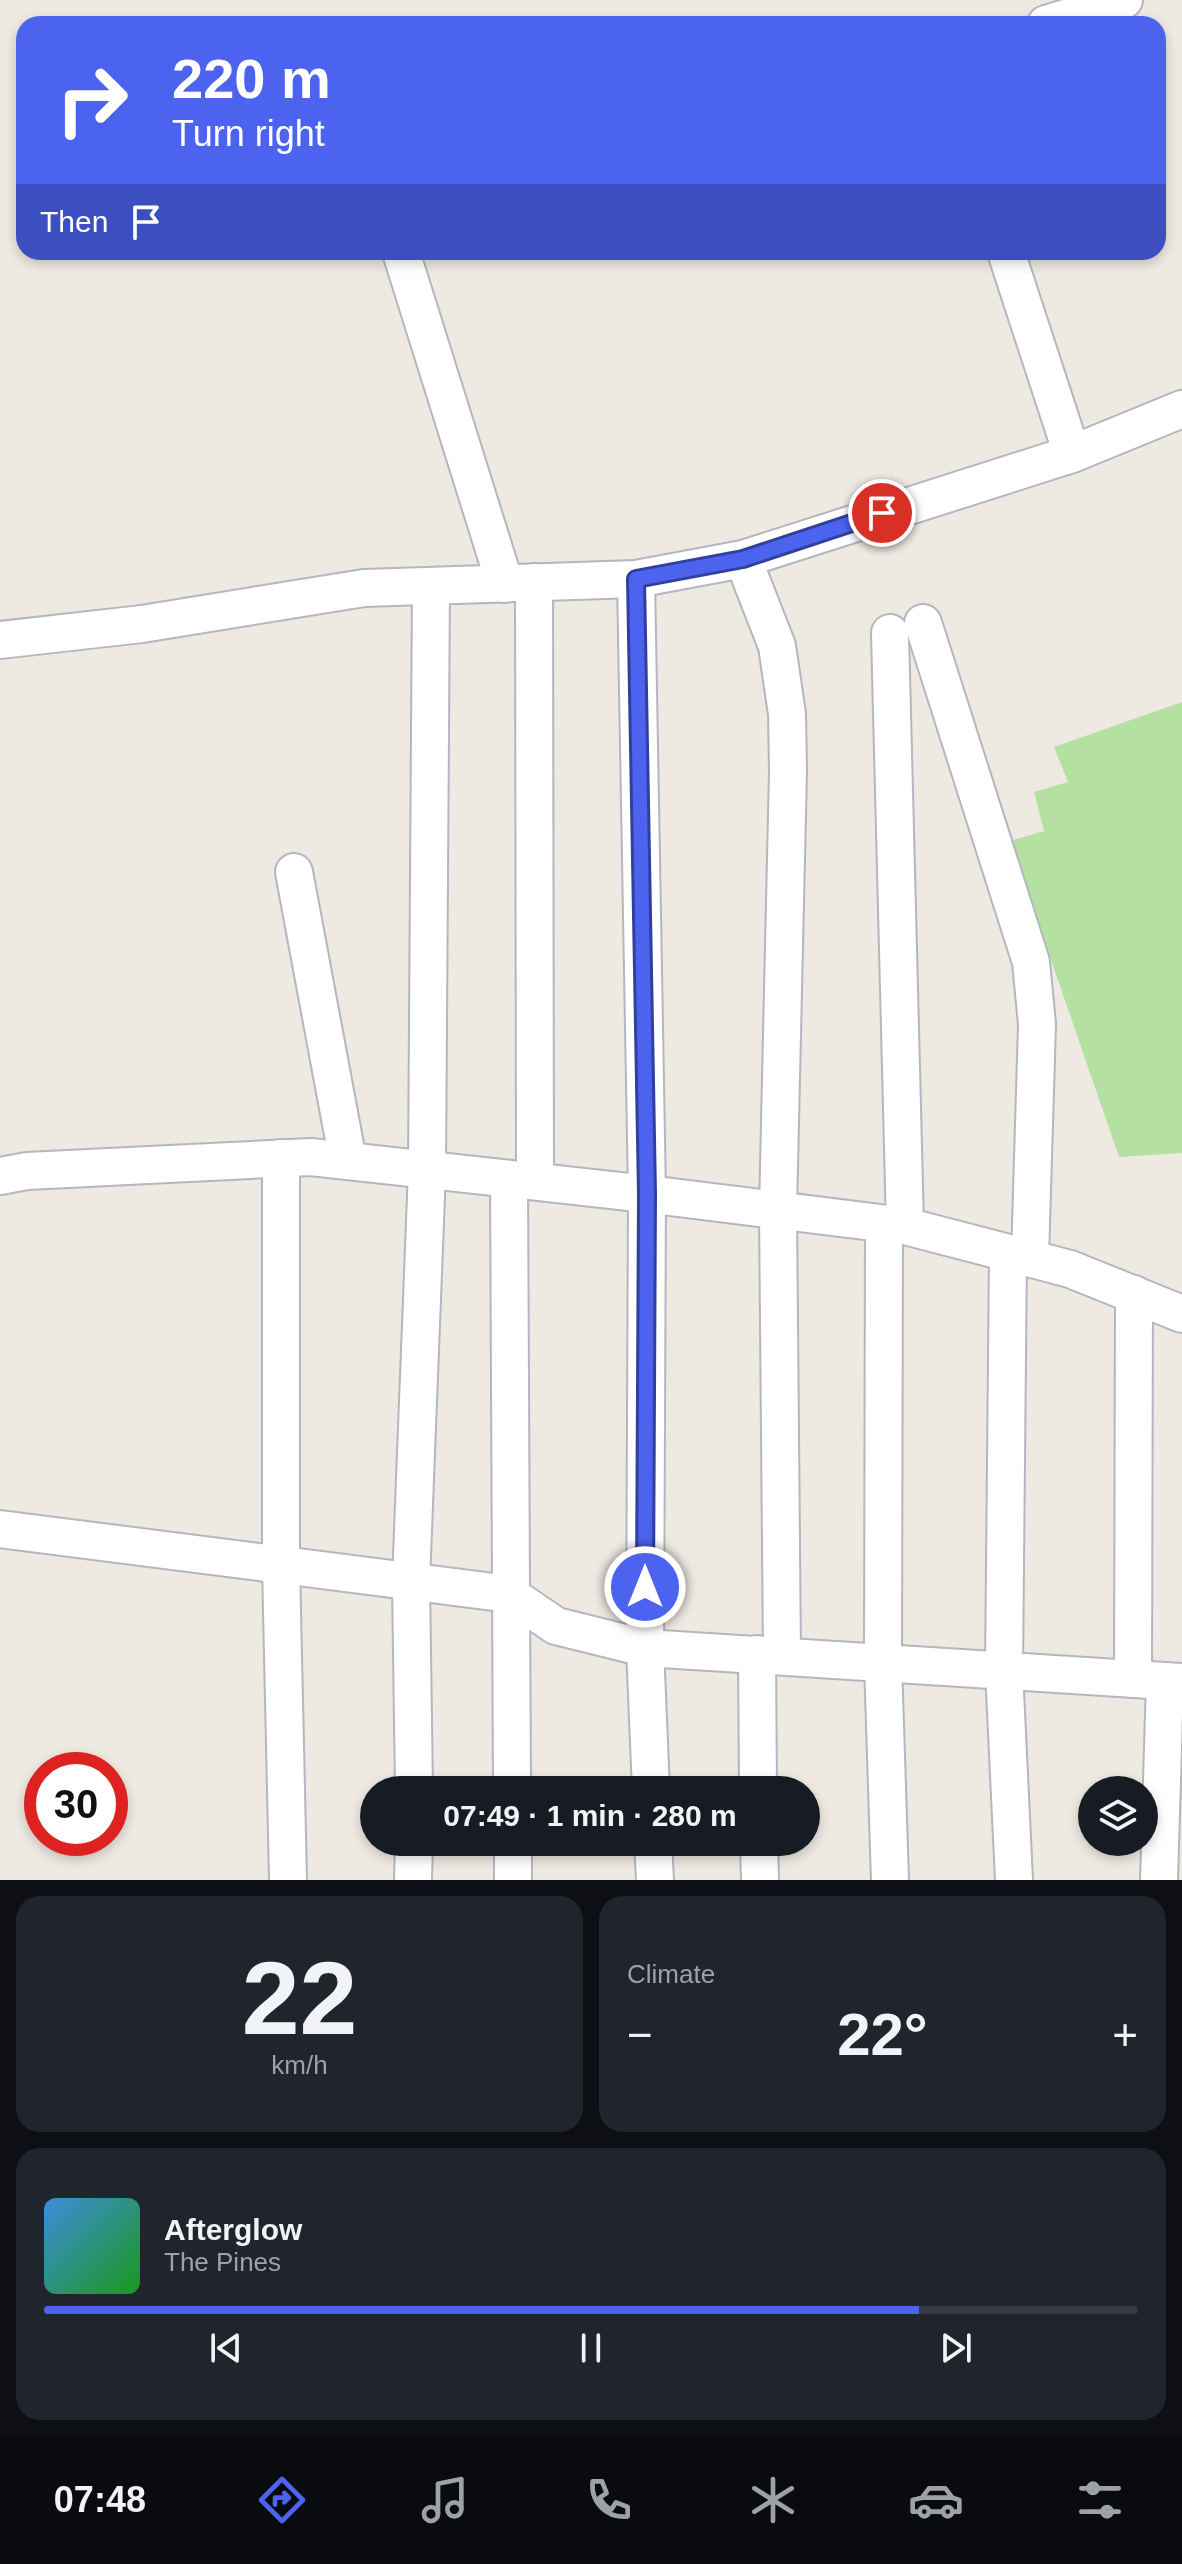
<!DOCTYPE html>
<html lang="en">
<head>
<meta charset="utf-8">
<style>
  :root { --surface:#171b24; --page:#20242c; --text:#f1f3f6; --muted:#9ea1a6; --line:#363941; --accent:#4c63f0 }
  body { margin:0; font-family:Helvetica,sans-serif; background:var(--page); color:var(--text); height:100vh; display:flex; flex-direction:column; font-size:30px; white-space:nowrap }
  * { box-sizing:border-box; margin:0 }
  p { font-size:26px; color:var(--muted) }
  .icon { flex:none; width:44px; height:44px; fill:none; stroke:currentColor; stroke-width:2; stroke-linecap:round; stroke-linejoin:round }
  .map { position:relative; height:1880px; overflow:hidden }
  .drawer { display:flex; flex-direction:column; gap:16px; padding:16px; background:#0d0f14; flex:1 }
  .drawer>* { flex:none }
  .hud { position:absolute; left:16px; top:16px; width:1150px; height:244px; border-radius:24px; box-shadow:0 4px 12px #0003; background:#4c63f0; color:#fff; overflow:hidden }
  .fabs { position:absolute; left:1078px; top:1776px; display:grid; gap:16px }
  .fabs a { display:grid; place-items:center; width:80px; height:80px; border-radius:50%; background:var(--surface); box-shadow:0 4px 12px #0003; font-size:40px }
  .speed { position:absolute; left:24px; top:1752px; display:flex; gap:16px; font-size:40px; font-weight:700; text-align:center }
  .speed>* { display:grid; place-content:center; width:104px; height:104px; border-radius:50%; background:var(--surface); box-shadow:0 4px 12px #0003; line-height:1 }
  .speed .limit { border:12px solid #d22; background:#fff; color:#111 }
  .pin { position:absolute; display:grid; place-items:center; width:68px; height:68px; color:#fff; margin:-34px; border:4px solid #fff; border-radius:50%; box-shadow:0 2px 8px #0007 }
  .me { position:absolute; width:88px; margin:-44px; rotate:0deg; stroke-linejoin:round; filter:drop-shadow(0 0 6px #0008) }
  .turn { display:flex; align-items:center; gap:28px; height:168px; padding:0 24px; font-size:36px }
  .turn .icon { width:104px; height:104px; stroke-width:2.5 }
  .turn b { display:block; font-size:56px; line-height:68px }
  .then { display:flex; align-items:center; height:76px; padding:0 24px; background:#0003; gap:16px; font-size:30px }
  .big { font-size:60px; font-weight:600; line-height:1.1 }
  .drawer .card { flex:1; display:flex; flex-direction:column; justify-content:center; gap:12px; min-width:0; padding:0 28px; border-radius:24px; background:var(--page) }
  .drawer .dial { align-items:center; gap:0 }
  .dial b { font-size:104px; line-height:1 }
  .song { display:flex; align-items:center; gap:24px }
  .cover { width:96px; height:96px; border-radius:12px; background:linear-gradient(135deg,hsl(210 70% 55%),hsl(120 70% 35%)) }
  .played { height:8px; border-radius:4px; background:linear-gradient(90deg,var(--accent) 80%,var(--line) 80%) }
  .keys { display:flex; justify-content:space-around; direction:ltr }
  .heat { display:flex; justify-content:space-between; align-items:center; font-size:44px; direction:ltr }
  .drawer .tiles { flex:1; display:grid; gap:16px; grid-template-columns:1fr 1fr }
  .card:last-child { grid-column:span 2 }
  .trip { position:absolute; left:360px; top:1776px; width:460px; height:80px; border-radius:40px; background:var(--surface); box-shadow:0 4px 12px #0003; font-weight:600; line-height:80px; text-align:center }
  .tab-bar { display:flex; height:128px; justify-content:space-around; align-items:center; background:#090b0e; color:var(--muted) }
  .tab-bar .icon { width:56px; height:56px }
  .tab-bar .selected { color:var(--accent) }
  .tab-bar b { font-size:36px; color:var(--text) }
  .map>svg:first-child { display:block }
</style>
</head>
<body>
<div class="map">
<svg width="1182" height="1880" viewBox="0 0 1182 1880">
  <rect width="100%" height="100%" fill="#eee9e1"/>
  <polygon fill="#b4e1a1" points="1182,702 1182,1153 1119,1157 1010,841 1044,831 1034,792 1068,782 1054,747"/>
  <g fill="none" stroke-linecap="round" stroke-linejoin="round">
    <g stroke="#b4b6c0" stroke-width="40">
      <g id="street">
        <polyline points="1046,24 1124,0"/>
        <polyline points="401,252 505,584"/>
        <polyline points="1006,252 1072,454"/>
        <polyline points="743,559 777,646 787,714 788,770 778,1210 782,1656"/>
        <polyline points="636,579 647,1194 645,1648 651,1790"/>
        <polyline points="534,582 535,1181"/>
        <polyline points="923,623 1031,962 1037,1024 1030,1258"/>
        <polyline points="890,633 905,1226"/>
        <polyline points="0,640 142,624 364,588 636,579 743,559 1072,454 1182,409"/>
        <polyline points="294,872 348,1161"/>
        <polyline points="281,1158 281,1565 288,1880"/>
        <polyline points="0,1176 27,1171 311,1157 647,1194 905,1226 1070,1269 1182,1314"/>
        <polyline points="509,1179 512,1790"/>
        <polyline points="884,1224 883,1663 890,1880"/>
        <polyline points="1008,1253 1004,1670 1014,1880"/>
        <polyline points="0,1529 509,1594 556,1626 645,1648 1182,1682"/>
        <polyline points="757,1654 758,1790"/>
        <polyline points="1133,1679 1134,1294"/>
        <polyline points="414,1790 411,1582 427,1170 431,586"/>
        <polyline points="513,1842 513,1880"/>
        <polyline points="653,1842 655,1880"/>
        <polyline points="759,1842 760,1880"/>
        <polyline points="413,1880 414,1842"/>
        <polyline points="1159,1880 1165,1681"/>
      </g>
    </g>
    <use href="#street" stroke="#fff" stroke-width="36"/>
  </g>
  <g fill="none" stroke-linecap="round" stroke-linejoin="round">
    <g stroke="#31409c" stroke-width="20">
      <polyline id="route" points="645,1587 647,1194 636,579 743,559 882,513"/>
    </g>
    <use href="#route" stroke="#4c63f0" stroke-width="14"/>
  </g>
</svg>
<div class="fabs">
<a><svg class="icon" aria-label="layers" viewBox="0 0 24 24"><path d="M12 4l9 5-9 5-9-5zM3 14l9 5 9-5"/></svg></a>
</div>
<div class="speed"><div class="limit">30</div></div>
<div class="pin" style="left:882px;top:513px;background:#d93025"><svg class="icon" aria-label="arrive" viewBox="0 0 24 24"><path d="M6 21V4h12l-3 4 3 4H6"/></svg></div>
<svg class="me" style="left:645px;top:1587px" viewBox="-20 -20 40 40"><circle r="17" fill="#4c63f0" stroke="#fff" stroke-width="3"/><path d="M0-11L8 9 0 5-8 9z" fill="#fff"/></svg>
<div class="trip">07:49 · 1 min · 280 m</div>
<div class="hud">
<div class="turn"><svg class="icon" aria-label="right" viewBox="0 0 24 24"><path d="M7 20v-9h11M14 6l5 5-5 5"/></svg><div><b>220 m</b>Turn right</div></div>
<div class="then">Then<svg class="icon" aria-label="arrive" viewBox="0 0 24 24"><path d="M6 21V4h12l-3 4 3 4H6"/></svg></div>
</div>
</div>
<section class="drawer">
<div class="tiles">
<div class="card dial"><b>22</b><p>km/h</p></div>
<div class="card"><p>Climate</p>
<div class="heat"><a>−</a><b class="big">22°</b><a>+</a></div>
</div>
<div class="card">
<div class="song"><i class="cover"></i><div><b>Afterglow</b><p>The Pines</p></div></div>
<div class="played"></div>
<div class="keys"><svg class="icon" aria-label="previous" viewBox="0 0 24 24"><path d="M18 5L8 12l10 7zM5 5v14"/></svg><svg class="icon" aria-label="pause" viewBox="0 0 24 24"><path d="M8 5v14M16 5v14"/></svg><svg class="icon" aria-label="next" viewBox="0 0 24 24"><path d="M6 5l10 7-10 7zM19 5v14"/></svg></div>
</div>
</div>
</section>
<nav class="tab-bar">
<b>07:48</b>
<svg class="icon selected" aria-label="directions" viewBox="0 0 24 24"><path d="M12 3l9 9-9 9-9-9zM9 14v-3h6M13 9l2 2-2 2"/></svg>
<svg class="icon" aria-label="music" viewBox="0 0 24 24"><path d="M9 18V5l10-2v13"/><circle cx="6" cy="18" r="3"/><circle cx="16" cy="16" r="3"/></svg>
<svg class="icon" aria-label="phone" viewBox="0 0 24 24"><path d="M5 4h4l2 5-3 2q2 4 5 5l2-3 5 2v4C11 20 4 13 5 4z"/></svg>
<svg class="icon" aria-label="climate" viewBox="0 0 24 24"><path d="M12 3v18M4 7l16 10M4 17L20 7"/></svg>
<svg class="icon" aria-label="car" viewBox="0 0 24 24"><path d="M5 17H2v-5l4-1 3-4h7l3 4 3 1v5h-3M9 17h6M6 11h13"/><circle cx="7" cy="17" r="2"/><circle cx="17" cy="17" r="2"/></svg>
<svg class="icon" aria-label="filters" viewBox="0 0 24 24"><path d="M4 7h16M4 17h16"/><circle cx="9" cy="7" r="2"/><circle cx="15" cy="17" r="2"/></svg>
</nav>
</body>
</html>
